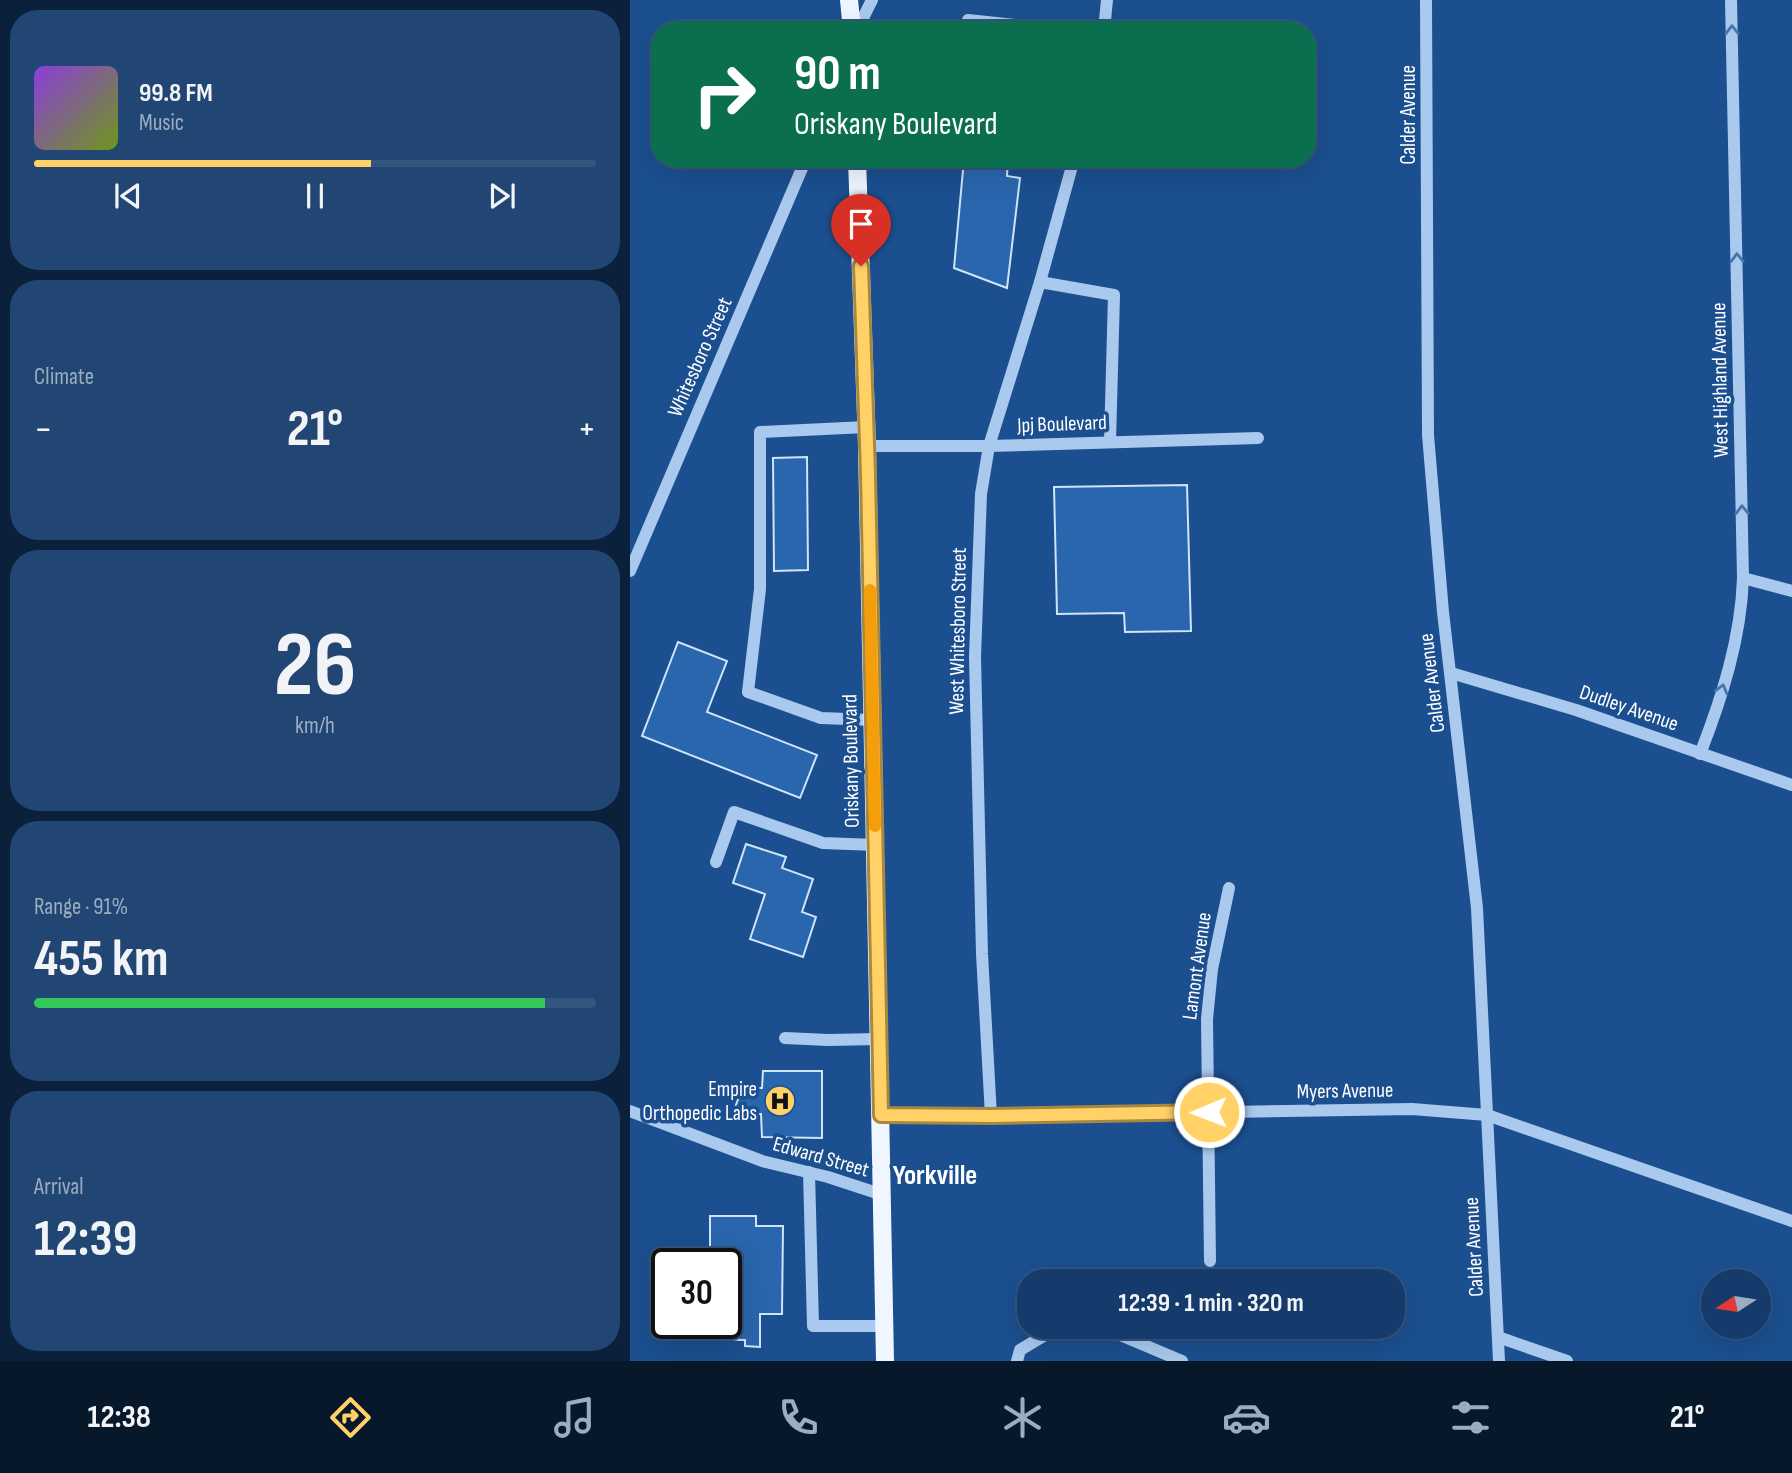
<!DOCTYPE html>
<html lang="en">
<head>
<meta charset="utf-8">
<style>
  :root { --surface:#143b6b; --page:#214673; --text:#f1f3f6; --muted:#9dadc1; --line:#33557e; --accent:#ffd166 }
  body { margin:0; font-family:"Sofia Sans Condensed",sans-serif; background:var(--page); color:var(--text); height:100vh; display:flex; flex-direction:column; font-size:26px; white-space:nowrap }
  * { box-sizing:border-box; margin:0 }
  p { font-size:23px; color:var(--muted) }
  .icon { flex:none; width:38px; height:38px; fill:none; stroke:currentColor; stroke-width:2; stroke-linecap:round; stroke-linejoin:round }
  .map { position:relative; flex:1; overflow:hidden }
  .details { display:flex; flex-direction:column; gap:10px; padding:10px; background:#0b203b; width:630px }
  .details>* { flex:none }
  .top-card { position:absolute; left:21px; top:21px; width:665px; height:147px; border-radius:28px; box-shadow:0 7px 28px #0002,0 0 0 2px var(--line); background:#0b6e4f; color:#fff; overflow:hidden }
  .needle { width:46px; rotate:258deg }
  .fabs { position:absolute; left:1071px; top:1269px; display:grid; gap:14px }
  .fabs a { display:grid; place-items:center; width:70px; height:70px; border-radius:50%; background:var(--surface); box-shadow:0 7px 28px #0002,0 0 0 2px var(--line); font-size:35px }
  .speed { position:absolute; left:21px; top:1248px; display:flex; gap:14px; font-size:35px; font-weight:700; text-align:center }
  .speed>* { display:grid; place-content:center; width:91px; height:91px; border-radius:50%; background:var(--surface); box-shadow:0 7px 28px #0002,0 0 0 2px var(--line); line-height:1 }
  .speed .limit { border:4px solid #111; border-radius:10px; background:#fff; color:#111 }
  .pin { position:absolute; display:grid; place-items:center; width:60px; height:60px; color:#fff; margin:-72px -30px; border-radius:50% 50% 50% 0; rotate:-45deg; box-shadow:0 0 7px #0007 }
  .pin .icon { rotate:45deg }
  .me { position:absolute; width:77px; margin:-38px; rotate:269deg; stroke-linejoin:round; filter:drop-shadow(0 0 5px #0008) }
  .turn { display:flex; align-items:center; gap:24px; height:147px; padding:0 28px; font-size:32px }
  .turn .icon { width:91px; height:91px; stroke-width:2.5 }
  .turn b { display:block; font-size:49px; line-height:60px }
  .big { font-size:52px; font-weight:700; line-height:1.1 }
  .details .tile { flex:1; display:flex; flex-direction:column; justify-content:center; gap:10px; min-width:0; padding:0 24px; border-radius:28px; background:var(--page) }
  .details .dial { align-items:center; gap:0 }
  .dial b { font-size:91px; line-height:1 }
  .song { display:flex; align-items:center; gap:21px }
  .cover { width:84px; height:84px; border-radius:10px; background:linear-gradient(135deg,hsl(270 70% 55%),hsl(80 70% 35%)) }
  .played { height:7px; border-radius:4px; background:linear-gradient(90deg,var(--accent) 60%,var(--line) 60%) }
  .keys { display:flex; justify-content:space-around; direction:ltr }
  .heat { display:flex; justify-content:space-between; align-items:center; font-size:38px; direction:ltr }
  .charge { height:10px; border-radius:5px; background:linear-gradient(90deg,#34c759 91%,var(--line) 0) }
  .trip { position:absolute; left:387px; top:1269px; width:388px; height:70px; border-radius:28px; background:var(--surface); box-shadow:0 7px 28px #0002,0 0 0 2px var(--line); font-weight:700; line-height:70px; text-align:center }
  .tab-bar { display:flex; height:112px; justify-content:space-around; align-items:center; background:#08182b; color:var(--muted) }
  .tab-bar .icon { width:49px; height:49px }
  .tab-bar .selected { color:var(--accent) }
  .tab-bar b { font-size:32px; color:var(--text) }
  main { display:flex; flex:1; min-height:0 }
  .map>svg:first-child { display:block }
</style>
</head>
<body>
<main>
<section class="details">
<div class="tile">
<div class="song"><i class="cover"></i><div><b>99.8 FM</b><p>Music</p></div></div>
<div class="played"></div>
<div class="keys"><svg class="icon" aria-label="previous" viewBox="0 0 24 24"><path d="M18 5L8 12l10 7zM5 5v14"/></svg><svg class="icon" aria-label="pause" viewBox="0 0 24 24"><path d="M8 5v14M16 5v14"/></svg><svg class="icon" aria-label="next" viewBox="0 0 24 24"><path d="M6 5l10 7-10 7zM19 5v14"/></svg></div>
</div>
<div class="tile"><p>Climate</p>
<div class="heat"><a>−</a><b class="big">21°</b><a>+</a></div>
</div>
<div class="tile dial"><b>26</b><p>km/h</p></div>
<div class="tile"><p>Range · 91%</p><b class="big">455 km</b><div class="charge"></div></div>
<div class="tile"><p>Arrival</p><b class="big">12:39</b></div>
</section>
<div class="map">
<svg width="1162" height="1361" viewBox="0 0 1162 1361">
  <rect width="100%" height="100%" fill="#1b4f8f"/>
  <g fill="#2a66ad" stroke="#cfe3fa" stroke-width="2">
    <polygon points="334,159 378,159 377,176 390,178 377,288 324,268"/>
    <polygon points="177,457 178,570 144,571 143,458"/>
    <polygon points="557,485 561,631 495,632 494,613 427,614 424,487"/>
    <polygon points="48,642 97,661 77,712 187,755 170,798 12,736"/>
    <polygon points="116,844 156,857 152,868 183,879 172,912 186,917 173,957 120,939 135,894 103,883"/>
    <polygon points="133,1071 192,1071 192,1138 132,1137 131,1114 103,1113 112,1088 132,1088"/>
    <polygon points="80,1216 126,1216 126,1226 153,1226 152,1314 130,1314 130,1347 115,1346 115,1340 48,1339 48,1323 96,1323 96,1264 80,1264"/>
  </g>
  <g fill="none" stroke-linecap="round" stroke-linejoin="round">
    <g stroke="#a9c9ee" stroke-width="12">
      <polyline points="796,0 798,435 813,612 847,908 869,1361"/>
      <polyline points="338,20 431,30"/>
      <polyline points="227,30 242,0"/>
      <polyline points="474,30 477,0"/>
      <polyline points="410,282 484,295 480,442"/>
      <polyline points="236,427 130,432 130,589 118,692 191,718 243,720"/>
      <polyline points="237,446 359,446 628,438"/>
      <polyline points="0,571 176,159"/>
      <polyline points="1113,578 1162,591"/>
      <polyline points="821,673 946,710 1162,785"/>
      <path d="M1070,754C1092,698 1111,638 1113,578L1101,0"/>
      <polyline points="86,862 104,812 193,843 245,845"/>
      <polyline points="155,1038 198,1040 249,1039"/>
      <polyline points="0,1111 132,1161 198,1177 253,1195"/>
      <polyline points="251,1115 361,1116 782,1109 857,1115 1162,1221"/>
      <polyline points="361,1116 352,954 345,657 351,494 359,446 410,282 444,159"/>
      <polyline points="179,1172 183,1326 255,1326"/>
      <polyline points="580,1261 577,1019 582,969 599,888"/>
      <polyline points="441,1326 476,1329 552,1361"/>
      <polyline points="868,1337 937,1361"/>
      <polyline points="387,1361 390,1350 430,1326"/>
    </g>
    <g stroke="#f0f6ff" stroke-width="18">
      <polyline points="219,0 222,30"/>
      <polyline points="227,159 237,446 255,1361"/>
    </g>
  </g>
  <defs><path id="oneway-chevron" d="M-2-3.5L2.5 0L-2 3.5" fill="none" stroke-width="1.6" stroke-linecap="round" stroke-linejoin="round" transform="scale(1.75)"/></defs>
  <g stroke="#4674ac">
    <use href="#oneway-chevron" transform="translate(1102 30) rotate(-91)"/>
    <use href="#oneway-chevron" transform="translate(1107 258) rotate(-91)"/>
    <use href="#oneway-chevron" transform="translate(1112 510) rotate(-91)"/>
    <use href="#oneway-chevron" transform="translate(1092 689) rotate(-75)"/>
  </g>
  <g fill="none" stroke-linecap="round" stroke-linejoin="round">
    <g stroke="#a68842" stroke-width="18">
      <polyline id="route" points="231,266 238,474 251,1115 361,1116 579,1112"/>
    </g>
    <use href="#route" stroke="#ffd166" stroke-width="12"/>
    <polyline stroke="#f59e0b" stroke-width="12" points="240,590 245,826"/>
  </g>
  <defs>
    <g id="hospital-disc" transform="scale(1.575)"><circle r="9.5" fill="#ffd166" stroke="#1b4f8f"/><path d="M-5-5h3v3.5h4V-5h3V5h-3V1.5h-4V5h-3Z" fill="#111"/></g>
  </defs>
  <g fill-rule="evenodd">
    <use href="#hospital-disc" x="150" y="1101"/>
  </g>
  <g text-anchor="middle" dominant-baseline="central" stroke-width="7" stroke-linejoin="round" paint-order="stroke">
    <g font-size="21" fill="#fff" stroke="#1b4f8f">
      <text transform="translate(778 115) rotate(-90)">Calder Avenue</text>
      <text transform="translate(70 357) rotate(-66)">Whitesboro Street</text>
      <text transform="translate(1090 380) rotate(-91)">West Highland Avenue</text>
      <text transform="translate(432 424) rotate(-2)">Jpj Boulevard</text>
      <text transform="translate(328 631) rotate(-89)">West Whitesboro Street</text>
      <text transform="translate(802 683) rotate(-97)">Calder Avenue</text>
      <text transform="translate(999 708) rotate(19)">Dudley Avenue</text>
      <text transform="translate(221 761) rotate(-91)">Oriskany Boulevard</text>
      <text transform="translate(567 966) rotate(-82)">Lamont Avenue</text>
      <text transform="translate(715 1091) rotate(-1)">Myers Avenue</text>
      <text transform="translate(191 1157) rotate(16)">Edward Street</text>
      <text transform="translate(844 1247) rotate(-93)">Calder Avenue</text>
    </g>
    <g font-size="21" fill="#fff" stroke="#1b4f8f" text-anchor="end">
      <text x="127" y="1089">Empire<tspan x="127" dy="24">Orthopedic Labs</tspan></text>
    </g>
    <g font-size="28" font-weight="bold" fill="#fff" stroke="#1b4f8f">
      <text x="305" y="1175">Yorkville</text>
    </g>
  </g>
</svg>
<div class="fabs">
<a><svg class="needle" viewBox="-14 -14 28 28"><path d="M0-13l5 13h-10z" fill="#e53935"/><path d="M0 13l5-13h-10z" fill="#9dadc1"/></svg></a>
</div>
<div class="speed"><div class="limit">30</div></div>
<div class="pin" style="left:231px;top:266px;background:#d93025"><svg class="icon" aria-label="arrive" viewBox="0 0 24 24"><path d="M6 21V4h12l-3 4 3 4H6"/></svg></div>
<svg class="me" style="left:579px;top:1112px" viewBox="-20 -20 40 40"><circle r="17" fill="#ffd166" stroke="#fff" stroke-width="3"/><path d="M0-11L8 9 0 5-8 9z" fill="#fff"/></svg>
<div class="trip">12:39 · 1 min · 320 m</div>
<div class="top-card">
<div class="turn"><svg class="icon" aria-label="right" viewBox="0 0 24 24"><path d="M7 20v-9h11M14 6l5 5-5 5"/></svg><div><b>90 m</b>Oriskany Boulevard</div></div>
</div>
</div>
</main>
<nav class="tab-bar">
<b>12:38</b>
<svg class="icon selected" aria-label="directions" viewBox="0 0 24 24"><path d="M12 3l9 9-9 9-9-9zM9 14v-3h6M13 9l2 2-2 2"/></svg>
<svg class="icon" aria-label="music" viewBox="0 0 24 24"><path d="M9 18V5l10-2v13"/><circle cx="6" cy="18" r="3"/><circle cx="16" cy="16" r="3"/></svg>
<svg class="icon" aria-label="phone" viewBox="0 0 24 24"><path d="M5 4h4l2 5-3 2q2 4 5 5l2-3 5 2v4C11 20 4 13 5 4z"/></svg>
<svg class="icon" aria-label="climate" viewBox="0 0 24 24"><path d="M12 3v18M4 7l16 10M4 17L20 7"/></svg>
<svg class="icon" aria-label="car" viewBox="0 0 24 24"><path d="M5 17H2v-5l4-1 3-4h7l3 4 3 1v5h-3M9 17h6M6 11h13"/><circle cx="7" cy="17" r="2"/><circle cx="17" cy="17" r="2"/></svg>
<svg class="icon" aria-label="filters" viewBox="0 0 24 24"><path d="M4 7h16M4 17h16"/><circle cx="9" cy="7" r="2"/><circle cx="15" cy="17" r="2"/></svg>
<b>21°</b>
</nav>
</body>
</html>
